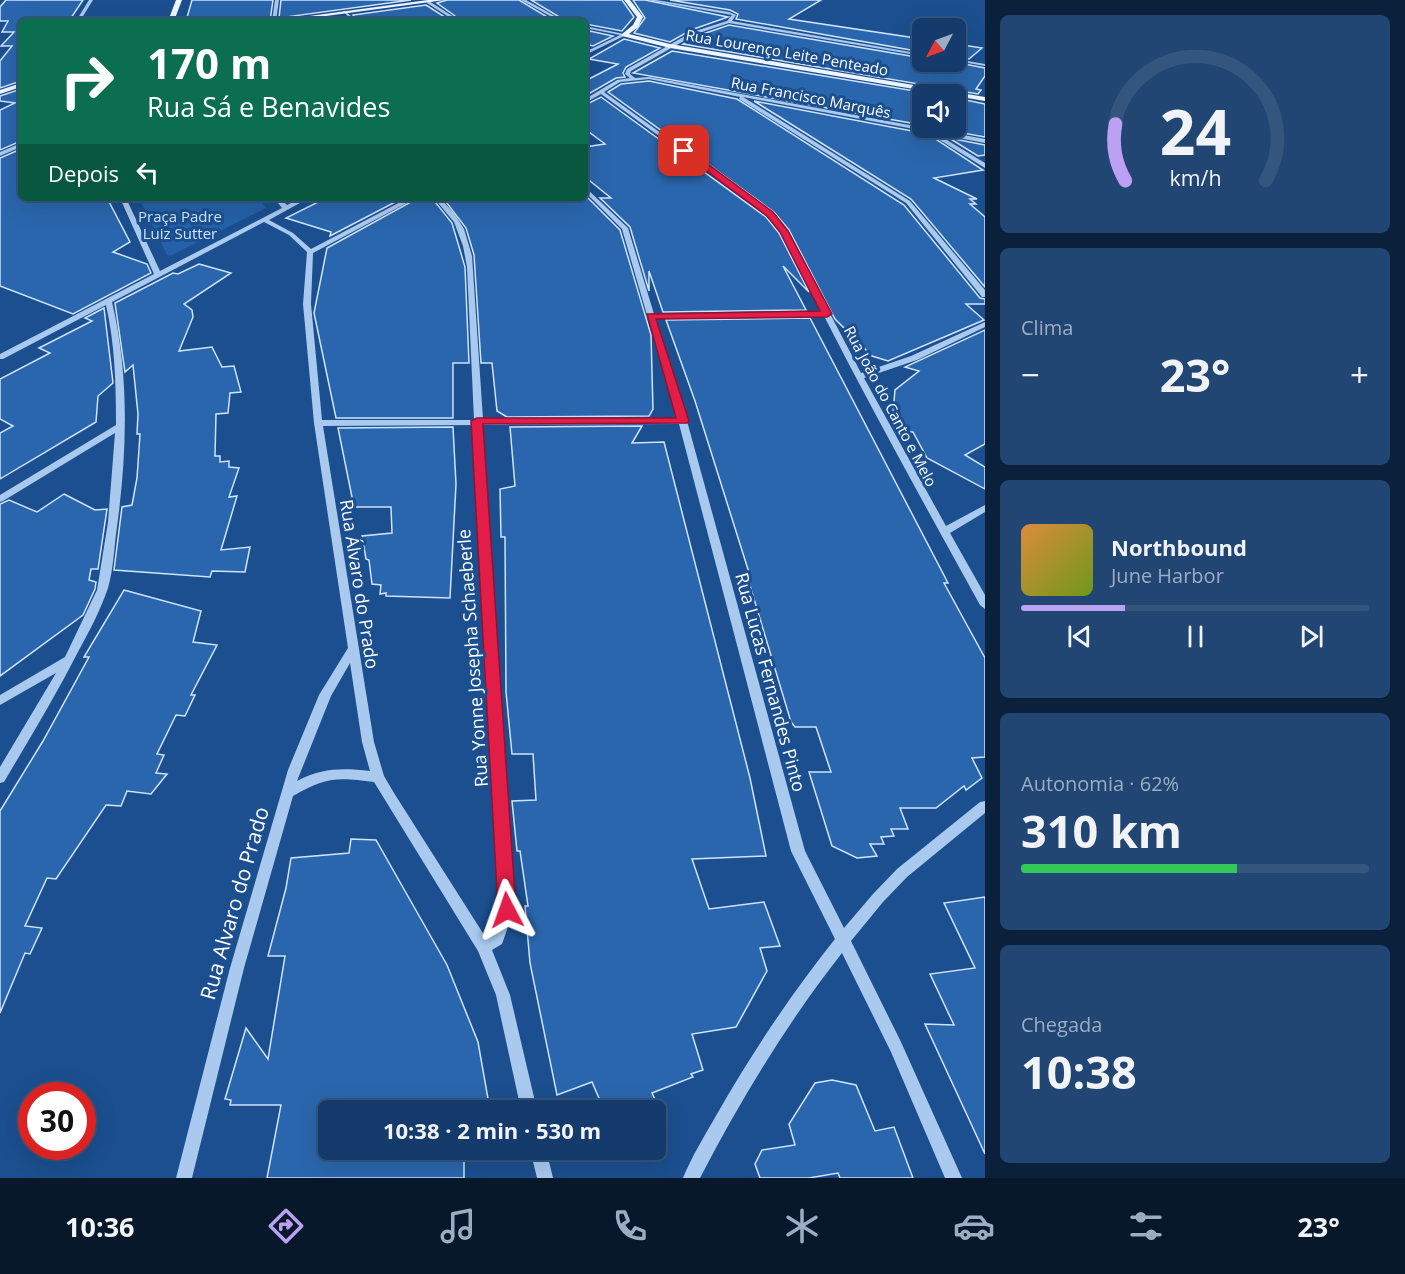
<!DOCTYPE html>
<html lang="pt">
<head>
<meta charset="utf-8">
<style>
  :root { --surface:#143b6b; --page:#214673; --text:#f1f3f6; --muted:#9dadc1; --line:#33557e; --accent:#bca0f2 }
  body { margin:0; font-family:"Open Sans",sans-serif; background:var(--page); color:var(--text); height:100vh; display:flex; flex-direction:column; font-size:22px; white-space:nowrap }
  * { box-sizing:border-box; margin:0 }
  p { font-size:20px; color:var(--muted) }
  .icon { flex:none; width:33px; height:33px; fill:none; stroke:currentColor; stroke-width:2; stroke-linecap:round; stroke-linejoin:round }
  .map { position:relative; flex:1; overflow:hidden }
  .details { display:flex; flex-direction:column; gap:15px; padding:15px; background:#0b203b; width:420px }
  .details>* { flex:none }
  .hud { position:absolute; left:18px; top:18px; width:570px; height:183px; border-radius:9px; box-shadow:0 6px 24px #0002,0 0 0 2px var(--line); background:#0b6e4f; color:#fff; overflow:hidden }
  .needle { width:39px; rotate:229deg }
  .fabs { position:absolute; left:912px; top:18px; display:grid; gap:12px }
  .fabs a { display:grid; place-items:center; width:54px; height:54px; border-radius:9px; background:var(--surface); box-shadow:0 6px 24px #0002,0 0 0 2px var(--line); font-size:30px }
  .speed { position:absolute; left:18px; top:1082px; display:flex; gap:12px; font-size:30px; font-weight:700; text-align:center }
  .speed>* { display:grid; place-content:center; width:78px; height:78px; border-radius:50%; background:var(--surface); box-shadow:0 6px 24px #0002,0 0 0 2px var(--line); line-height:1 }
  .speed .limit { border:9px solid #d22; background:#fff; color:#111 }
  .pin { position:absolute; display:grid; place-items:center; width:51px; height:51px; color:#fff; margin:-26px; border-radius:12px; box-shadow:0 3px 9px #0006 }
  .me { position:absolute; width:66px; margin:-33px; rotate:356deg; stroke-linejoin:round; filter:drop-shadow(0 0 4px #0008) }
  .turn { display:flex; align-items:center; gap:21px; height:126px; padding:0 30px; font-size:27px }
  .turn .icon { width:78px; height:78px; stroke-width:2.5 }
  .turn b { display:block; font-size:42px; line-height:51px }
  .then { display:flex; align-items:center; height:57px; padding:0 30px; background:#0003; gap:12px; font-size:22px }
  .big { font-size:45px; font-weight:700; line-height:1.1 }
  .details .widget { flex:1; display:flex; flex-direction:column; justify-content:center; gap:9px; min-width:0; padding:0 21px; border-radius:9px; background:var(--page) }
  .details .dial { align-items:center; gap:0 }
  .dial svg { height:156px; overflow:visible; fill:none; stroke:var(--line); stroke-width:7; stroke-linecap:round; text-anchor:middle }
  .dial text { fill:var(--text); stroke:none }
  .song { display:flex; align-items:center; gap:18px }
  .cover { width:72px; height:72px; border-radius:9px; background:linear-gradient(135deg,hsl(30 70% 55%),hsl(80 70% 35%)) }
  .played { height:6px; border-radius:3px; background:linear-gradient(90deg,var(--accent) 30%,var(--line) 30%) }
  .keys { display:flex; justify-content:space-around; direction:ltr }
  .heat { display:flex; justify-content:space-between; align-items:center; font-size:33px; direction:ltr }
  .charge { height:9px; border-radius:4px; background:linear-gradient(90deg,#34c759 62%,var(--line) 0) }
  .trip { position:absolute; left:318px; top:1100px; width:348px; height:60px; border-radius:9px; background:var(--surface); box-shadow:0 6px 24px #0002,0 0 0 2px var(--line); font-weight:700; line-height:60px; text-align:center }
  .tab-bar { display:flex; height:96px; justify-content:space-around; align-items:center; background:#08182b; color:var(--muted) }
  .tab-bar .icon { width:42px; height:42px }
  .tab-bar .selected { color:var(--accent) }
  .tab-bar b { font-size:27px; color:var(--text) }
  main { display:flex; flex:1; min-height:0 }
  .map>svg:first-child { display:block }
</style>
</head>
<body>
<main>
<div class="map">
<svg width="985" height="1178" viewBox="0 0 985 1178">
  <rect width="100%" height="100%" fill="#1b4f8f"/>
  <polygon fill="#2461a8" points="139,198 259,198 266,208 170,256 167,255"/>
  <g fill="#2a66ad" stroke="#cfe3fa" stroke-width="1.5">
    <polygon points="6,0 83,0 69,21 21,21 21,81 0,88 0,61 12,46 1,46 14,32 2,32 8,21 0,21 0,7"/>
    <polygon points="192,0 273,0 270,21 186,21"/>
    <polygon points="281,0 411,0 279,18"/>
    <polygon points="447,0 519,0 554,21 462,21 437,3"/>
    <polygon points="531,0 622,0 634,17 622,31 585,24 585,21 566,21"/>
    <polygon points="633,0 645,0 728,17 691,30 670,42 634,33 645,18"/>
    <polygon points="670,0 821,0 789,19 922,39 922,52 736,19 738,14 730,10"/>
    <polygon points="426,5 451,21 359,21 353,15"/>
    <polygon points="729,25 922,58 922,62 954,62 985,68 985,76 976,89 981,90 978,94 683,44 697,36"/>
    <polygon points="585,30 613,36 593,46 585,44"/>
    <polygon points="624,39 660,48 626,67 623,73 625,77 616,78 585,96 585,81 618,64 589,59"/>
    <polygon points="956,44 982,48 969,59 956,57"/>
    <polygon points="672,51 933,94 922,94 922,125 633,73"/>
    <polygon points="649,81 737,99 904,205 980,298 985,299 985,304 966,304 984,320 888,361 872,356 835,319 789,230 774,212 608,92 621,84"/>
    <polygon points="21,89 21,141 0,150 0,110 15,103 0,101 0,96"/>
    <polygon points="601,97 766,217 779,233 809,292 783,266 806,310 663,312 649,271 649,291 630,227 600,198 611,198 585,177 585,147 605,144 585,129 585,105"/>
    <polygon points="956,98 985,104 985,137 935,128 956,128"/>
    <polygon points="754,101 928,134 983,170 934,178 977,199 970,199 976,204 970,204 985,217 985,287 911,199"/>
    <polygon points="949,138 985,145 985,155 978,156"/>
    <polygon points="21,149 21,200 107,198 130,242 113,252 147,264 151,273 73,314 0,286 0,158"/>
    <polygon points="326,198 403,198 330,236 331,232 286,218"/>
    <polygon points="418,198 432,198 452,223 465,267 469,363 453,363 453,418 336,418 314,313 327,248"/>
    <polygon points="443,198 588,198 620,230 651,335 653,409 649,416 507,417 497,411 492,363 481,363 474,255 466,228"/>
    <polygon points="199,264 231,273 184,304 192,310 193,317 179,351 212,347 222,367 234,366 241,392 230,393 228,413 216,414 215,456 220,456 220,462 229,461 229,467 239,468 229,497 237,496 221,550 250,547 245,572 212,571 210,577 114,570 122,507 132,505 137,478 140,434 137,434 138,414 133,365 125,372 115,303 173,273 178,274"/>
    <polygon points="104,308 113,383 98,396 96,422 0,479 0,433 13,426 0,419 0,379 50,353 39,348 92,321 85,318"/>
    <polygon points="810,318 948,583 944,583 985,658 985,757 972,758 982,778 966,790 964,786 936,808 900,808 908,829 891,829 894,836 881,837 884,844 870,844 877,856 857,858 832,846 809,772 831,772 816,727 795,727 791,722 748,579 751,579 695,401 666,320"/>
    <polygon points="985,330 985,444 965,455 985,467 985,489 927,458 913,432 896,432 892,424 895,390 919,371 905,367"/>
    <polygon points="642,426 632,443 664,442 750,778 766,856 692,859 709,909 764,902 780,946 760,948 767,971 736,1027 692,1034 703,1070 691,1074 693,1077 652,1093 660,1110 604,1110 592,1082 557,1095 530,963 525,906 528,906 520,851 517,851 512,801 536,800 533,754 512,754 506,692 505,537 501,537 500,489 515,486 510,427"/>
    <polygon points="453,427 456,484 450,598 386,596 386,593 380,594 381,585 372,584 369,560 366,559 362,536 392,533 391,507 354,507 338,428"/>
    <polygon points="64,494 95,510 107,509 98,569 91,569 89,580 96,582 95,589 83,615 0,676 0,504 9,500 37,512"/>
    <polygon points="124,590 201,611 193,642 217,645 191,695 195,695 185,716 176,715 157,754 164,755 156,773 167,774 151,794 127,791 121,806 106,805 56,879 47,878 25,926 42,928 30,954 25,953 0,1013 0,811 43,741 89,657 84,657"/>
    <polygon points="351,839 376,840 447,965 478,1042 490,1110 328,1110 328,1149 464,1149 464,1178 267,1178 281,1105 230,1105 231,1100 225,1099 246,1028 268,1059 285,956 268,956 286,888 291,858 349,853"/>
    <polygon points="985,897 985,1154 925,1024 954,1025 930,974 975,968 944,903"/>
    <polygon points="832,1080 856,1085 875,1131 894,1127 913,1178 840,1178 838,1173 809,1178 760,1178 755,1164 762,1150 795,1145 789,1124 815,1083"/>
  </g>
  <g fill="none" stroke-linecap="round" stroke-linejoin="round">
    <g fill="#a9c9ee" fill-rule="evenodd">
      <polygon points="89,0 93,0 80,21 76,21"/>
      <polygon points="275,0 279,0 276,21 272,21"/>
      <polygon points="521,0 526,0 564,21 559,21"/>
      <path d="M647,0H656L729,12L736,15L732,21L922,54V56L729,23L696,34L631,71L630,74L635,78L649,77L985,139V143L937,134L985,163V168L930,134V132L743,97L910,201L985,290V297H982L906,203L739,99L740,97L649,79L620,82L604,92L772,213L787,231L861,373L911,356L985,322V327L917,360L864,378L946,526L985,505V512L950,533L985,595V609L980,605C927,509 874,414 824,316L656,318L687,421L805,851L844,928L873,894L897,869L980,802L985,801V813L907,877L883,902L851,941L901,1042L962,1178H945L891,1052L842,953C787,1023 741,1099 700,1178H683C692,1156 705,1135 717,1114C752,1053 791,994 835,939L791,851L679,424L483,425L514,910L502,944L492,950L510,995L537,1110H521L496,995L478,951L374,782C338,777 325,777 293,796L244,968L192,1178H176L230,968L288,770L319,695L348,648L314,423L303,304L307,252L289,235L264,222L112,302C130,377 127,457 116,534C114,551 113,571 108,588C101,609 90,630 79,650C56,695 30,738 4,782L0,783V767L56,673L0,705V695L65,657L97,590L108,522L115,433L3,501L0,502V495L116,425C116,384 115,345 106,305L3,359H0V354L154,274L120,198H126L160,271L282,208L274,198H280L287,205L301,198H309L269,220L293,233L311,249L408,198H416L313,253L311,304L322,420H474L467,267L463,246L454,222L434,198H440L454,213L464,229L472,256L483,419L678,418L648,318L646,316L647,315L622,229L585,192V187L628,228L654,314L822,312L781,232L768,215L601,94L585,103V99L617,80L630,78L625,74L627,69L692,32L727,21L732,15ZM475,425L500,910L491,935L486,938L394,793L384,776L374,742L323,426ZM350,663L362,742L370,771C341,768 323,768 297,781L331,696Z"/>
      <polygon points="428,1 429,1 460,21 455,21 427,3"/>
      <polygon points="343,11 345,11 357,21 352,21"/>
      <polygon points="585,26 624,34 626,35 585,55 585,52 620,35 585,28"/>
      <polygon points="956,59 985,64 985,66 956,61"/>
      <polygon points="21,143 21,147 0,156 0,152"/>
      <polygon points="530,1149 546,1149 553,1178 537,1178"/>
    </g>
    <g fill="#f0f6ff" fill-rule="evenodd">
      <polygon points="176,0 182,0 174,21 168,21"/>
      <polygon points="428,0 445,0 289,21 272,21"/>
      <polygon points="624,0 630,0 643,17 638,27 629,34 670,44 985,97 985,101 670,48 622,36 622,34 633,25 637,17"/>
      <polygon points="21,83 21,87 0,94 0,90"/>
    </g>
  </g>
  <polygon fill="#e11d48" stroke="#92132f" stroke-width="1.5" points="681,149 687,149 773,212 788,231 832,314 827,317 656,319 689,421 687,423 483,424 516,910 513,916 507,918 501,916 498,910 471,421 477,418 676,418 647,314 820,311 780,232 767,216 681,152"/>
  <g text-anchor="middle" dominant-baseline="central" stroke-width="6" stroke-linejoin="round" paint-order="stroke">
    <g font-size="15" fill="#fff" stroke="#1b4f8f">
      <text transform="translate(787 52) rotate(10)">Rua Lourenço Leite Penteado</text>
      <text transform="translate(811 97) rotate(11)">Rua Francisco Marquês</text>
      <text transform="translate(891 406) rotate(62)">Rua João do Canto e Melo</text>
    </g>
    <g font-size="15" fill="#cfe3fa" stroke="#1b4f8f">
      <text x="180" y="216">Praça Padre<tspan x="180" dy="17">Luiz Sutter</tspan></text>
    </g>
    <g font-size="18" fill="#fff" stroke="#1b4f8f">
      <text transform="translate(360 584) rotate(81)">Rua Álvaro do Prado</text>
      <text transform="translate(472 658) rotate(-94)">Rua Yonne Josepha Schaeberle</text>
      <text transform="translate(771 682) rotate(75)">Rua Lucas Fernandes Pinto</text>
    </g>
    <g font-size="21" fill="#fff" stroke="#1b4f8f">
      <text transform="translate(234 903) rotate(-74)">Rua Alvaro do Prado</text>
    </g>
  </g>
</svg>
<div class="fabs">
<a><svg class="needle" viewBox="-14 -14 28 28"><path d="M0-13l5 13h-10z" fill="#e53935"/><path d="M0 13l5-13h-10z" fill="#9dadc1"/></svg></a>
<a><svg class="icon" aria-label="sound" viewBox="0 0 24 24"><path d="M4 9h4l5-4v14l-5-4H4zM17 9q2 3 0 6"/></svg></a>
</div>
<div class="speed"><div class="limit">30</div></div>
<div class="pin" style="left:684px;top:151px;background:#d93025"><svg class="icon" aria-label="arrive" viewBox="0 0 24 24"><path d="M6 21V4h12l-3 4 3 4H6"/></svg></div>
<svg class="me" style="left:507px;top:910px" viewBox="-20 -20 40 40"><path d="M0-17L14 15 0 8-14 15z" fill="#e11d48" stroke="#fff" stroke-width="4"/></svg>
<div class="trip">10:38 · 2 min · 530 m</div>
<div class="hud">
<div class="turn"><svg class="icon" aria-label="right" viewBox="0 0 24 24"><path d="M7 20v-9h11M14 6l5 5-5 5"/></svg><div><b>170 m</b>Rua Sá e Benavides</div></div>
<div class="then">Depois<svg class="icon" aria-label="left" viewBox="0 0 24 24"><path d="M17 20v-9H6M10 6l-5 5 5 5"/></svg></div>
</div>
</div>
<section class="details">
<div class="widget dial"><svg viewBox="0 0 100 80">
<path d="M14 69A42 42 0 1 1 86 69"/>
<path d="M14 69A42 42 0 0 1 9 40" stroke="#bca0f2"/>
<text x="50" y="56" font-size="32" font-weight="700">24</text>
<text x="50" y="72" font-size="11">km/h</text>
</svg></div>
<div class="widget"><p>Clima</p>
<div class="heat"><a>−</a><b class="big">23°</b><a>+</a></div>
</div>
<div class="widget">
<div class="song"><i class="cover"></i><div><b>Northbound</b><p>June Harbor</p></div></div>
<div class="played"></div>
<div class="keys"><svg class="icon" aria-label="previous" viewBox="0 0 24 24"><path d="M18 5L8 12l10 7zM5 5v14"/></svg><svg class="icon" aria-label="pause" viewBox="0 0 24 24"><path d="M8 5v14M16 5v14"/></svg><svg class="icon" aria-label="next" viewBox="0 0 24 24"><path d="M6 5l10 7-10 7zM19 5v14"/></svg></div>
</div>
<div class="widget"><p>Autonomia · 62%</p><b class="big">310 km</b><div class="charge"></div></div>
<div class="widget"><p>Chegada</p><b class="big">10:38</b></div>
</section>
</main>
<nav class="tab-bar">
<b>10:36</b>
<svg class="icon selected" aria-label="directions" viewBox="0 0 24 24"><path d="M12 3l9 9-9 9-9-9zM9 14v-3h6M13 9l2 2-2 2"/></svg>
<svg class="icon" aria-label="music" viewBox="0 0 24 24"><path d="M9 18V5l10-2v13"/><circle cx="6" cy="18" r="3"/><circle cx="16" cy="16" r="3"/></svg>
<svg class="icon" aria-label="phone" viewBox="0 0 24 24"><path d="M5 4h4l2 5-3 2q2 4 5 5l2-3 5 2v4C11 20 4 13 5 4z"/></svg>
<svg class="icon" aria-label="climate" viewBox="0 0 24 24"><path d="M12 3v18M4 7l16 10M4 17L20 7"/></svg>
<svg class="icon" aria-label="car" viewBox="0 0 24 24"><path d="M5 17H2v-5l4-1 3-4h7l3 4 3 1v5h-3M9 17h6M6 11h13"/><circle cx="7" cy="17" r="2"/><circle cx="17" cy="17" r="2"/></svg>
<svg class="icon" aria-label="filters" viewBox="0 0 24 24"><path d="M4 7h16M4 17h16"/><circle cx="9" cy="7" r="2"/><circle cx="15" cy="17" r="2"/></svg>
<b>23°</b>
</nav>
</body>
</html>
